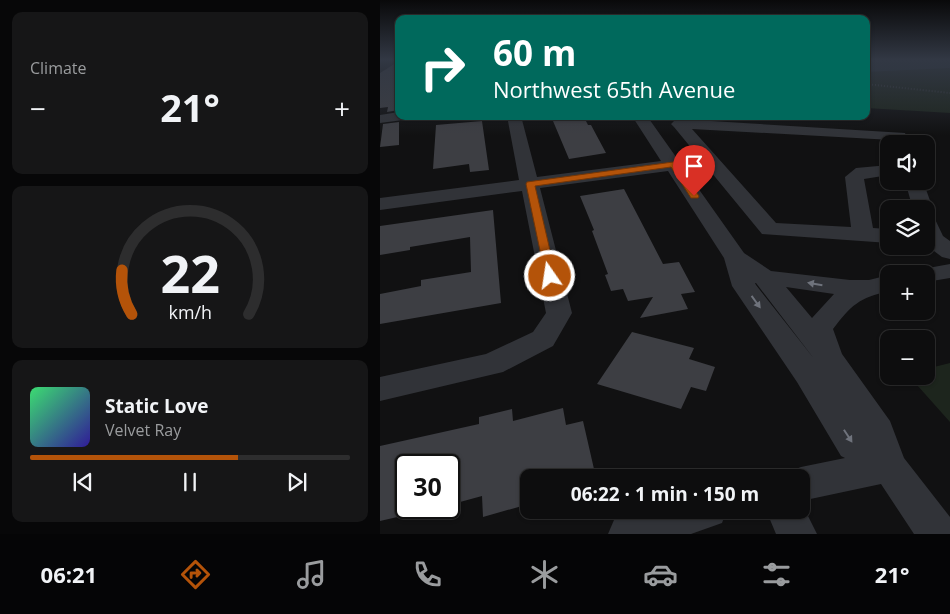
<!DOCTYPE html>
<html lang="en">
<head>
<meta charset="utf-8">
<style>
  :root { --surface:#0d0d0e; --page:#161617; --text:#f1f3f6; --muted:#9a9c9e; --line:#2d2d2e; --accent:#b45309 }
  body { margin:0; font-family:"Open Sans",sans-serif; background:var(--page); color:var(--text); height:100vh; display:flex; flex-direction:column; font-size:19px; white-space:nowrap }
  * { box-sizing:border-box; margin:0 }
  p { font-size:16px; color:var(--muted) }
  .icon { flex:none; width:28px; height:28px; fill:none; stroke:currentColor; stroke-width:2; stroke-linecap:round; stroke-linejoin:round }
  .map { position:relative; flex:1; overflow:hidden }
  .side { display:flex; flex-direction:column; gap:12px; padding:12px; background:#070708; width:380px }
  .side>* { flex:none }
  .hud { position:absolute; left:15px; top:15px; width:475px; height:105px; border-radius:10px; box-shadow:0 1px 4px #0004,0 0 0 1px var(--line); background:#00695c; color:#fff; overflow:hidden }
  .controls { position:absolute; left:500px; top:135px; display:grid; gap:10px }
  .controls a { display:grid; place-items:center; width:55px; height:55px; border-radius:10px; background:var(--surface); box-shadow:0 1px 4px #0004,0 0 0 1px var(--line); font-size:25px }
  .speed { position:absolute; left:15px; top:454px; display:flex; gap:10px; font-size:25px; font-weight:700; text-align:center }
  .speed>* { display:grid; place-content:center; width:65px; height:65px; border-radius:50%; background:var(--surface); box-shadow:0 1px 4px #0004,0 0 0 1px var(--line); line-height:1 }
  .speed .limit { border:2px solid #111; border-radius:8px; background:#fff; color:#111 }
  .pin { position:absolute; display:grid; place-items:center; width:42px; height:42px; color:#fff; margin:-51px -21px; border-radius:50% 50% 50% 0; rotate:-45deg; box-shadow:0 0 5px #0007 }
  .pin .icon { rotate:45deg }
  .me { position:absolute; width:55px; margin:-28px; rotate:347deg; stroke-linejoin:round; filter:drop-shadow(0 0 4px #0008) }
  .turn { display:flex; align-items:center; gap:18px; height:105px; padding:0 15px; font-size:22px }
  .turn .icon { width:65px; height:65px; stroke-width:2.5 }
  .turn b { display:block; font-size:35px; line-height:42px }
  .big { font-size:38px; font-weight:700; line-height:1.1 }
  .side .card { flex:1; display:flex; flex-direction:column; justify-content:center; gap:8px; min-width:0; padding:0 18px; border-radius:10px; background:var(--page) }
  .side .dial { align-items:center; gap:0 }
  .dial svg { height:130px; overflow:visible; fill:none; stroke:var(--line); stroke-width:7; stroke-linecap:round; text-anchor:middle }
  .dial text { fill:var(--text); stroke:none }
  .song { display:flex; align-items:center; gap:15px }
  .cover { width:60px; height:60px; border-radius:8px; background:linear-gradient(135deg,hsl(140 70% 55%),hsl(250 70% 35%)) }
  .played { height:5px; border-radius:2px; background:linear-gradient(90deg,var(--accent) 65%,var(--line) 65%) }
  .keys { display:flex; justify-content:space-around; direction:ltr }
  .heat { display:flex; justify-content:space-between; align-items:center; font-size:28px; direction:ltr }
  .trip { position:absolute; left:140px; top:469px; width:290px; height:50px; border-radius:10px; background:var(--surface); box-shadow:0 1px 4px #0004,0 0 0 1px var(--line); font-weight:700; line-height:50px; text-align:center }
  .tab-bar { display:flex; height:80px; justify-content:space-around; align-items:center; background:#050506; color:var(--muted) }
  .tab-bar .icon { width:35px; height:35px }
  .tab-bar .selected { color:var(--accent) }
  .tab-bar b { font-size:22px; color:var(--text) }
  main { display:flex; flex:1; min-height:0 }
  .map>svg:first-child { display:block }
</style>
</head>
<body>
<main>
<section class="side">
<div class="card"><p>Climate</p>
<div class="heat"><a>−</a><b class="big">21°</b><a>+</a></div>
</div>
<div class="card dial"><svg viewBox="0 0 100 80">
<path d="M14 69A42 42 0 1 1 86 69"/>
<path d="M14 69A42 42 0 0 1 8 42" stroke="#b45309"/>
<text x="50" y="56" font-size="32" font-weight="700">22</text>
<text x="50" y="72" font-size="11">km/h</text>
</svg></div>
<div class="card">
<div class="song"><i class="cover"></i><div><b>Static Love</b><p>Velvet Ray</p></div></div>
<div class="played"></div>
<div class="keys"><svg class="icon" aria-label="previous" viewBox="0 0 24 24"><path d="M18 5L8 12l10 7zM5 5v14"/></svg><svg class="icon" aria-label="pause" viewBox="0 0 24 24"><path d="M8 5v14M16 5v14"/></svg><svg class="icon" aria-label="next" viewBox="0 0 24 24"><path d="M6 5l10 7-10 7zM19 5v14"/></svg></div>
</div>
</section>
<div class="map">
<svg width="570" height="534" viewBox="0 0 570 534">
  <rect width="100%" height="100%" fill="#111112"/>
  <g fill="#1d251d">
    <polygon points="486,60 570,60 570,113 486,108"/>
    <polygon points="570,363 570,422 529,376 546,376 546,369"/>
  </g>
  <polygon fill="#263137" points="486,60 570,60 570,68 486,72"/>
  <g fill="#3d3e43">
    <polygon points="19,61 19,110 7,112 8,107 0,108 0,73"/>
    <polygon points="204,117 208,125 211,125 226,153 189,159 173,121"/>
    <polygon points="102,121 109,170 90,172 89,164 53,169 56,125"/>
    <polygon points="19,122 19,145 0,147 3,124"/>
    <polygon points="244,189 283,264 299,262 315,292 301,294 308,309 260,318 273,297 248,301 243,289 231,291 225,275 228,274 212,231 214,230 200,196"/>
    <polygon points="113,210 121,303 0,324 0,294 41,286 41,280 91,272 90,237 30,247 30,250 0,255 0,226"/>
    <polygon points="252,332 314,348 309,359 335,367 326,391 311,387 301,409 217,384"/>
    <polygon points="183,408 186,425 203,421 214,469 182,478 149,478 149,504 103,517 102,496 69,505 69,465 26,465 26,515 0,521 0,446 99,424 99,417 132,409 133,421"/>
  </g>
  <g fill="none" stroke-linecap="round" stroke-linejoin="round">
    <polyline stroke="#373a3f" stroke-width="2" stroke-dasharray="1 2" stroke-linecap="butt" points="486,84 570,93"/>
    <g fill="#313338" fill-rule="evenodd">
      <polygon points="19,112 19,116 30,116 23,120 0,123 0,115"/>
      <path d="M127,116H141L157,177L281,161L252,116H267L364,253L391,271L470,280H489L509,275V291C479,298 471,305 453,329L462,354L510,421L524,458L570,517V534H534L501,484L421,501V478H405L408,472L421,467L465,458L461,456L417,382L352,286L344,258L288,171L160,188L192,313L173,346L123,372L0,401V377L106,354L153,332L166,313L142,191L0,210V198L139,180ZM375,283H376L435,360L376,285ZM406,287L454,294L432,318Z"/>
      <polygon points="299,119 525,133 529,144 513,144 512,140 312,129 396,223 471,227 465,177 476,168 509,165 509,175 484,179 493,228 509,229 509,243 382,234 294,127 291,124 294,121"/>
      <polygon points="525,181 543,181 553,209 549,214 553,215 563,236 570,241 570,259 562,257 546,245 546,209 533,209"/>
      <polygon points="570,264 570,278 546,282 546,274 535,274 537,270"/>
      <polygon points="421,502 437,534 396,534 386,510 421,510"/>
      <polygon points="262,510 347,510 342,523 311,534 228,534 234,520"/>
    </g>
  </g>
  <defs><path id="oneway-solid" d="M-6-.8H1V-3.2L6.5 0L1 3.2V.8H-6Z" transform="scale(1.25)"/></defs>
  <g fill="#6f737c">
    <use href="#oneway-solid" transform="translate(435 284) rotate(-170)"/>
    <use href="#oneway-solid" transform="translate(376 302) rotate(54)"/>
    <use href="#oneway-solid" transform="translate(468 436) rotate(57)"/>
  </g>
  <linearGradient id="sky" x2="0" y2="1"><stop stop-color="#09090a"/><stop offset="0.44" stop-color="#323844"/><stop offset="1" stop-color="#323844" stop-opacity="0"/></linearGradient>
  <rect width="570" height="135" fill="url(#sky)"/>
  <polygon fill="#b45309" stroke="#753606" points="293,162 296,163 319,196 318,198 311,198 291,167 155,186 176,276 170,280 166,279 146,184 147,182"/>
</svg>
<div class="controls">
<a><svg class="icon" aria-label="sound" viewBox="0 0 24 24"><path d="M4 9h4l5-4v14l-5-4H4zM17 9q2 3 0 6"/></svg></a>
<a><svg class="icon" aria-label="layers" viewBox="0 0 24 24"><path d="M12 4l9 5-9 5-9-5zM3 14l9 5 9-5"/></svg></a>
<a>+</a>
<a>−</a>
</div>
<div class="speed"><div class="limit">30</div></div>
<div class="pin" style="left:314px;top:196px;background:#d93025"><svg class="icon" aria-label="arrive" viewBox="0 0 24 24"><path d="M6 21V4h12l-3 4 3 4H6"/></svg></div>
<svg class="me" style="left:170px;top:276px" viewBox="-20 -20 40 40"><circle r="17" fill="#b45309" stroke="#fff" stroke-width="3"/><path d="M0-11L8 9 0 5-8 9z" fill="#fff"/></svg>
<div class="trip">06:22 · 1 min · 150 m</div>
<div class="hud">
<div class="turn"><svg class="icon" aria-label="right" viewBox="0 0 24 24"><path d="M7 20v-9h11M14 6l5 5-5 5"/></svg><div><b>60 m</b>Northwest 65th Avenue</div></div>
</div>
</div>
</main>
<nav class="tab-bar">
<b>06:21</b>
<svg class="icon selected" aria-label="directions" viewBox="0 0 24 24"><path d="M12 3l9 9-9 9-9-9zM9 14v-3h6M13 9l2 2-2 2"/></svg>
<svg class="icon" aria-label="music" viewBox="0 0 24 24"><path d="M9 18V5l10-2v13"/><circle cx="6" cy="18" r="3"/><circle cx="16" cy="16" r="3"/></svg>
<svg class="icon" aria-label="phone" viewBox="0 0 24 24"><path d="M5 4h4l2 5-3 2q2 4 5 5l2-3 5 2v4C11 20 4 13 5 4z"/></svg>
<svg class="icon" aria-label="climate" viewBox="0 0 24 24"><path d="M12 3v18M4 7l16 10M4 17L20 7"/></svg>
<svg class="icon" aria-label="car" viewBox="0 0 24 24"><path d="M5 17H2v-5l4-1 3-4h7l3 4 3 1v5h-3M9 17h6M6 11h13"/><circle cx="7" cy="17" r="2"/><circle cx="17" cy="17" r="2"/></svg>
<svg class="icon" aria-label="filters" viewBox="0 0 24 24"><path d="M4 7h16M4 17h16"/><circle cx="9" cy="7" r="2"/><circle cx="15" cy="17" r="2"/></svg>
<b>21°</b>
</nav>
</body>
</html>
